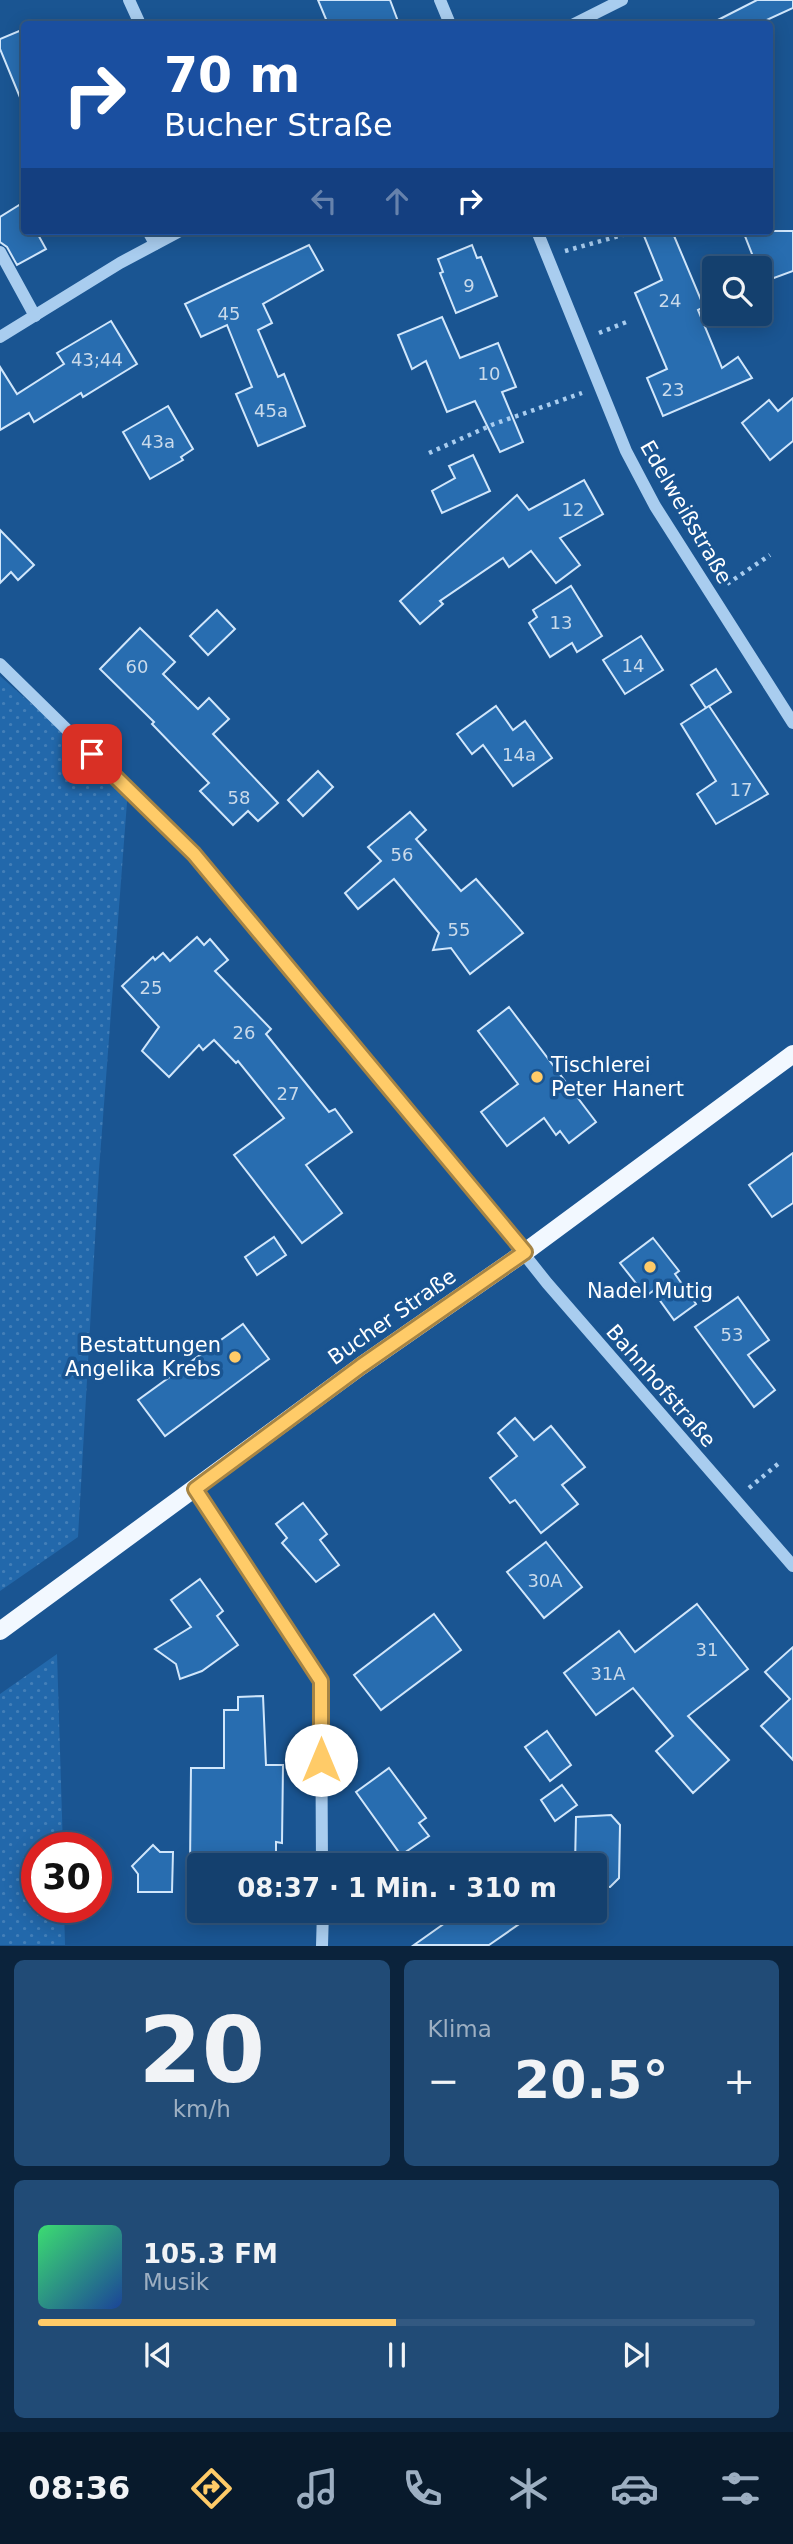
<!DOCTYPE html>
<html lang="de">
<head>
<meta charset="utf-8">
<style>
  :root { --surface:#14406e; --page:#214b76; --text:#f1f3f6; --muted:#9dafc2; --line:#335981; --accent:#ffcb68 }
  body { margin:0; font-family:"DejaVu Sans",sans-serif; background:var(--page); color:var(--text); height:100vh; display:flex; flex-direction:column; font-size:26px; white-space:nowrap }
  * { box-sizing:border-box; margin:0 }
  p { font-size:23px; color:var(--muted) }
  .icon { flex:none; width:38px; height:38px; fill:none; stroke:currentColor; stroke-width:2; stroke-linecap:round; stroke-linejoin:round }
  .map { position:relative; height:1946px; overflow:hidden }
  .sheet { display:flex; flex-direction:column; gap:14px; padding:14px; background:#0b233c; flex:1 }
  .sheet>* { flex:none }
  .guide { position:absolute; left:21px; top:21px; width:752px; height:214px; border-radius:7px; box-shadow:0 4px 18px #0003,0 0 0 2px var(--line); background:#1a4fa0; color:#fff; overflow:hidden }
  .controls { position:absolute; left:702px; top:256px; display:grid; gap:14px }
  .controls a { display:grid; place-items:center; width:70px; height:70px; border-radius:7px; background:var(--surface); box-shadow:0 4px 18px #0003,0 0 0 2px var(--line); font-size:35px }
  .speed { position:absolute; left:21px; top:1832px; display:flex; gap:14px; font-size:35px; font-weight:700; text-align:center }
  .speed>* { display:grid; place-content:center; width:91px; height:91px; border-radius:50%; background:var(--surface); box-shadow:0 4px 18px #0003,0 0 0 2px var(--line); line-height:1 }
  .speed .limit { border:10px solid #d22; background:#fff; color:#111 }
  .pin { position:absolute; display:grid; place-items:center; width:60px; height:60px; color:#fff; margin:-30px; border-radius:14px; box-shadow:0 4px 10px #0006 }
  .me { position:absolute; width:77px; margin:-38px; rotate:0deg; stroke-linejoin:round; filter:drop-shadow(0 0 5px #0008) }
  .turn { display:flex; align-items:center; gap:24px; height:147px; padding:0 28px; font-size:32px }
  .turn .icon { width:91px; height:91px; stroke-width:2.5 }
  .turn b { display:block; font-size:49px; line-height:60px }
  .lanes { display:flex; align-items:center; height:66px; padding:0 28px; background:#0003; justify-content:center; gap:35px; direction:ltr }
  .lanes .off { opacity:.35 }
  .big { font-size:52px; font-weight:800; line-height:1.1 }
  .sheet .widget { flex:1; display:flex; flex-direction:column; justify-content:center; gap:10px; min-width:0; padding:0 24px; border-radius:10px; background:var(--page) }
  .sheet .dial { align-items:center; gap:0 }
  .dial b { font-size:91px; line-height:1 }
  .song { display:flex; align-items:center; gap:21px }
  .cover { width:84px; height:84px; border-radius:10px; background:linear-gradient(135deg,hsl(140 70% 55%),hsl(220 70% 35%)) }
  .played { height:7px; border-radius:4px; background:linear-gradient(90deg,var(--accent) 50%,var(--line) 50%) }
  .keys { display:flex; justify-content:space-around; direction:ltr }
  .heat { display:flex; justify-content:space-between; align-items:center; font-size:38px; direction:ltr }
  .sheet .tiles { flex:1; display:grid; gap:14px; grid-template-columns:1fr 1fr }
  .widget:last-child { grid-column:span 2 }
  .trip { position:absolute; left:187px; top:1853px; width:420px; height:70px; border-radius:7px; background:var(--surface); box-shadow:0 4px 18px #0003,0 0 0 2px var(--line); font-weight:800; line-height:70px; text-align:center }
  .tab-bar { display:flex; height:112px; justify-content:space-around; align-items:center; background:#081a2c; color:var(--muted) }
  .tab-bar .icon { width:49px; height:49px }
  .tab-bar .on { color:var(--accent) }
  .tab-bar b { font-size:32px; color:var(--text) }
  .map>svg:first-child { display:block }
</style>
</head>
<body>
<div class="map">
<svg width="793" height="1946" viewBox="0 0 793 1946">
  <defs>
    <pattern id="grass-dots" width="8" height="8" patternUnits="userSpaceOnUse" patternTransform="scale(1.75)"><rect width="8" height="8" fill="#2268ab"/><path d="M2 2h.1M6 6h.1" fill="none" stroke="#437fb8" stroke-width="1.8" stroke-linecap="round"/></pattern>
  </defs>
  <rect width="100%" height="100%" fill="#1a5592"/>
  <g fill="url(#grass-dots)">
    <polygon points="0,676 128,789 99,1170 78,1537 0,1591"/>
    <polygon points="57,1654 63,1848 37,1848 37,1908 64,1908 65,1945 0,1945 0,1694"/>
  </g>
  <g fill="#286db0" stroke="#d0e6fb" stroke-width="2">
    <polygon points="318,0 390,0 399,24 328,24"/>
    <polygon points="757,0 793,0 793,8 758,24 710,24"/>
    <polygon points="24,29 24,107 0,49 0,39"/>
    <polygon points="24,202 24,231 36,231 46,249 17,265 7,247 0,242 0,217"/>
    <polygon points="642,231 672,231 704,307 698,310 722,368 738,357 752,378 663,416 647,378 667,369 635,293 662,280"/>
    <polygon points="743,231 793,231 793,271 763,282"/>
    <polygon points="309,245 323,270 263,304 272,323 258,330 278,377 284,374 305,426 258,446 236,394 252,387 227,325 201,337 185,304"/>
    <polygon points="472,245 477,258 481,257 497,296 456,313 440,273 443,272 438,259"/>
    <polygon points="442,317 460,358 498,343 516,387 502,392 523,442 500,452 475,401 447,412 426,361 412,369 398,335"/>
    <polygon points="111,321 137,364 83,397 81,393 34,422 29,413 0,430 0,367 17,394 64,364 57,353"/>
    <polygon points="793,398 793,441 770,460 742,423 769,400 778,411"/>
    <polygon points="168,406 193,449 181,457 183,460 150,479 123,432"/>
    <polygon points="473,455 490,491 442,513 432,491 455,478 449,466"/>
    <polygon points="584,480 603,514 560,538 580,565 556,583 531,551 509,567 503,558 440,601 443,604 420,624 400,601 517,495 529,510"/>
    <polygon points="0,530 34,565 18,580 11,572 0,583"/>
    <polygon points="571,586 602,636 577,652 572,643 550,657 529,623 537,617 533,610"/>
    <polygon points="217,610 235,629 208,655 190,636"/>
    <polygon points="140,628 175,662 163,674 198,709 209,698 229,719 213,734 278,803 258,821 248,811 233,825 200,791 209,783 152,724 154,722 100,669"/>
    <polygon points="641,636 663,670 625,694 603,660"/>
    <polygon points="716,669 731,692 706,708 691,685"/>
    <polygon points="496,706 513,730 525,721 552,758 513,786 483,745 472,754 457,734"/>
    <polygon points="709,706 768,794 716,824 697,794 716,781 681,724"/>
    <polygon points="318,771 333,787 303,816 288,800"/>
    <polygon points="410,812 426,830 416,839 461,891 476,879 523,933 470,974 451,948 433,950 439,933 394,879 358,909 345,893 381,861 368,847"/>
    <polygon points="197,937 204,945 210,939 228,960 215,971 271,1029 266,1034 329,1112 335,1109 352,1132 306,1165 342,1213 302,1243 234,1155 284,1118 238,1061 236,1063 214,1040 203,1050 199,1045 169,1077 142,1051 159,1027 122,986 153,957 155,960 163,953 170,961"/>
    <polygon points="509,1007 596,1122 569,1143 560,1131 556,1135 544,1118 507,1146 481,1112 518,1084 478,1031"/>
    <polygon points="793,1153 793,1203 772,1217 749,1185"/>
    <polygon points="274,1237 286,1255 257,1275 245,1257"/>
    <polygon points="653,1238 679,1271 675,1274 696,1304 674,1320 653,1291 646,1296 620,1263"/>
    <polygon points="738,1297 769,1340 748,1355 775,1390 754,1407 695,1327"/>
    <polygon points="243,1324 269,1359 165,1436 138,1400"/>
    <polygon points="515,1418 534,1440 551,1426 585,1467 562,1485 578,1504 541,1533 515,1500 510,1503 490,1478 517,1456 498,1433"/>
    <polygon points="303,1503 327,1534 320,1540 339,1565 316,1582 282,1543 287,1538 276,1524"/>
    <polygon points="546,1542 582,1587 544,1618 507,1572"/>
    <polygon points="200,1579 223,1611 217,1616 238,1645 202,1671 180,1679 176,1664 155,1649 191,1627 171,1600"/>
    <polygon points="697,1604 748,1669 688,1716 729,1760 693,1793 656,1751 673,1736 633,1688 596,1715 564,1673 619,1631 635,1652"/>
    <polygon points="434,1614 461,1650 381,1710 354,1675"/>
    <polygon points="793,1647 793,1760 761,1726 790,1699 765,1672"/>
    <polygon points="263,1696 266,1765 283,1765 282,1843 276,1842 276,1854 215,1853 215,1866 190,1866 191,1768 224,1768 224,1710 238,1710 238,1697"/>
    <polygon points="547,1731 571,1765 550,1781 525,1747"/>
    <polygon points="389,1768 426,1818 419,1823 429,1836 401,1855 356,1792"/>
    <polygon points="562,1785 577,1805 555,1821 541,1800"/>
    <polygon points="611,1815 620,1825 619,1878 610,1887 595,1886 595,1866 575,1866 576,1817"/>
    <polygon points="153,1845 160,1852 173,1852 172,1892 138,1892 138,1874 132,1866"/>
    <polygon points="462,1911 538,1911 489,1945 414,1945"/>
  </g>
  <g fill="none" stroke-linecap="round" stroke-linejoin="round">
    <g stroke="#a9cdef" stroke-width="4.5" stroke-dasharray="3.5 5" stroke-linecap="butt">
      <polyline points="565,251 626,234"/>
      <polyline points="599,333 629,321"/>
      <polyline points="429,453 494,424 582,393"/>
      <polyline points="727,584 770,555"/>
      <polyline points="749,1488 778,1464"/>
    </g>
    <g stroke="#a9cdef" stroke-width="12">
      <polyline points="129,0 140,24"/>
      <polyline points="440,0 450,24"/>
      <polyline points="574,24 622,0"/>
      <polyline points="148,231 155,244"/>
      <polyline points="537,231 626,451 655,506 793,723"/>
      <polyline points="0,252 35,316"/>
      <polyline points="0,337 120,263 180,231"/>
      <polyline points="0,664 194,854 407,1107 547,1283 793,1566"/>
      <polyline points="195,1489 321,1681 322,1866"/>
      <polyline points="322,1946 323,1911"/>
    </g>
    <polyline stroke="#f2f8ff" stroke-width="18" points="0,1631 361,1366 525,1252 793,1054"/>
  </g>
  <g fill="none" stroke-linecap="round" stroke-linejoin="round">
    <g stroke="#a68444" stroke-width="18">
      <polyline id="route" points="92,754 194,854 525,1252 361,1366 195,1489 321,1681 321,1760"/>
    </g>
    <use href="#route" stroke="#ffcb68" stroke-width="12"/>
  </g>
  <g fill="#ffcb68" stroke="#1a5592" stroke-width="2.5">
    <circle cx="537" cy="1077" r="7"/>
    <circle cx="650" cy="1267" r="7"/>
    <circle cx="235" cy="1357" r="7"/>
  </g>
  <g text-anchor="middle" dominant-baseline="central" stroke-width="7" stroke-linejoin="round" paint-order="stroke">
    <g font-size="18" fill="#c9daeb">
      <text x="469" y="285">9</text>
      <text x="670" y="300">24</text>
      <text x="229" y="313">45</text>
      <text x="97" y="359">43;44</text>
      <text x="489" y="373">10</text>
      <text x="673" y="389">23</text>
      <text x="271" y="410">45a</text>
      <text x="158" y="441">43a</text>
      <text x="573" y="509">12</text>
      <text x="561" y="622">13</text>
      <text x="633" y="665">14</text>
      <text x="137" y="666">60</text>
      <text x="519" y="754">14a</text>
      <text x="741" y="789">17</text>
      <text x="239" y="797">58</text>
      <text x="402" y="854">56</text>
      <text x="459" y="929">55</text>
      <text x="151" y="987">25</text>
      <text x="244" y="1032">26</text>
      <text x="288" y="1093">27</text>
      <text x="732" y="1334">53</text>
      <text x="545" y="1580">30A</text>
      <text x="707" y="1649">31</text>
      <text x="608" y="1673">31A</text>
    </g>
    <g font-size="21" fill="#fff" stroke="#1a5592">
      <text transform="translate(686 512) rotate(60)">Edelweißstraße</text>
      <text transform="translate(392 1317) rotate(-35)">Bucher Straße</text>
      <text transform="translate(661 1386) rotate(49)">Bahnhofstraße</text>
    </g>
    <g font-size="21" fill="#fff" stroke="#1a5592" text-anchor="start">
      <text x="551" y="1065">Tischlerei<tspan x="551" dy="24">Peter Hanert</tspan></text>
      <text x="650" y="1291" text-anchor="middle">Nadel Mutig</text>
      <text x="221" y="1345" text-anchor="end">Bestattungen<tspan x="221" dy="24">Angelika Krebs</tspan></text>
    </g>
  </g>
</svg>
<div class="controls">
<a><svg class="icon" aria-label="search" viewBox="0 0 24 24"><circle cx="10" cy="10" r="6"/><path d="M15 15l6 6"/></svg></a>
</div>
<div class="speed"><div class="limit">30</div></div>
<div class="pin" style="left:92px;top:754px;background:#d93025"><svg class="icon" aria-label="arrive" viewBox="0 0 24 24"><path d="M6 21V4h12l-3 4 3 4H6"/></svg></div>
<svg class="me" style="left:321px;top:1760px" viewBox="-20 -20 40 40"><circle r="19" fill="#fff"/><path d="M0-13L10 11 0 6-10 11z" fill="#ffcb68"/></svg>
<div class="trip">08:37 · 1 Min. · 310 m</div>
<div class="guide">
<div class="turn"><svg class="icon" aria-label="right" viewBox="0 0 24 24"><path d="M7 20v-9h11M14 6l5 5-5 5"/></svg><div><b>70 m</b>Bucher Straße</div></div>
<div class="lanes"><svg class="icon off" aria-label="left" viewBox="0 0 24 24"><path d="M17 20v-9H6M10 6l-5 5 5 5"/></svg><svg class="icon off" aria-label="ahead" viewBox="0 0 24 24"><path d="M12 20V5M6 11l6-6 6 6"/></svg><svg class="icon" aria-label="right" viewBox="0 0 24 24"><path d="M7 20v-9h11M14 6l5 5-5 5"/></svg></div>
</div>
</div>
<section class="sheet">
<div class="tiles">
<div class="widget dial"><b>20</b><p>km/h</p></div>
<div class="widget"><p>Klima</p>
<div class="heat"><a>−</a><b class="big">20.5°</b><a>+</a></div>
</div>
<div class="widget">
<div class="song"><i class="cover"></i><div><b>105.3 FM</b><p>Musik</p></div></div>
<div class="played"></div>
<div class="keys"><svg class="icon" aria-label="previous" viewBox="0 0 24 24"><path d="M18 5L8 12l10 7zM5 5v14"/></svg><svg class="icon" aria-label="pause" viewBox="0 0 24 24"><path d="M8 5v14M16 5v14"/></svg><svg class="icon" aria-label="next" viewBox="0 0 24 24"><path d="M6 5l10 7-10 7zM19 5v14"/></svg></div>
</div>
</div>
</section>
<nav class="tab-bar">
<b>08:36</b>
<svg class="icon on" aria-label="directions" viewBox="0 0 24 24"><path d="M12 3l9 9-9 9-9-9zM9 14v-3h6M13 9l2 2-2 2"/></svg>
<svg class="icon" aria-label="music" viewBox="0 0 24 24"><path d="M9 18V5l10-2v13"/><circle cx="6" cy="18" r="3"/><circle cx="16" cy="16" r="3"/></svg>
<svg class="icon" aria-label="phone" viewBox="0 0 24 24"><path d="M5 4h4l2 5-3 2q2 4 5 5l2-3 5 2v4C11 20 4 13 5 4z"/></svg>
<svg class="icon" aria-label="climate" viewBox="0 0 24 24"><path d="M12 3v18M4 7l16 10M4 17L20 7"/></svg>
<svg class="icon" aria-label="car" viewBox="0 0 24 24"><path d="M5 17H2v-5l4-1 3-4h7l3 4 3 1v5h-3M9 17h6M6 11h13"/><circle cx="7" cy="17" r="2"/><circle cx="17" cy="17" r="2"/></svg>
<svg class="icon" aria-label="filters" viewBox="0 0 24 24"><path d="M4 7h16M4 17h16"/><circle cx="9" cy="7" r="2"/><circle cx="15" cy="17" r="2"/></svg>
</nav>
</body>
</html>
